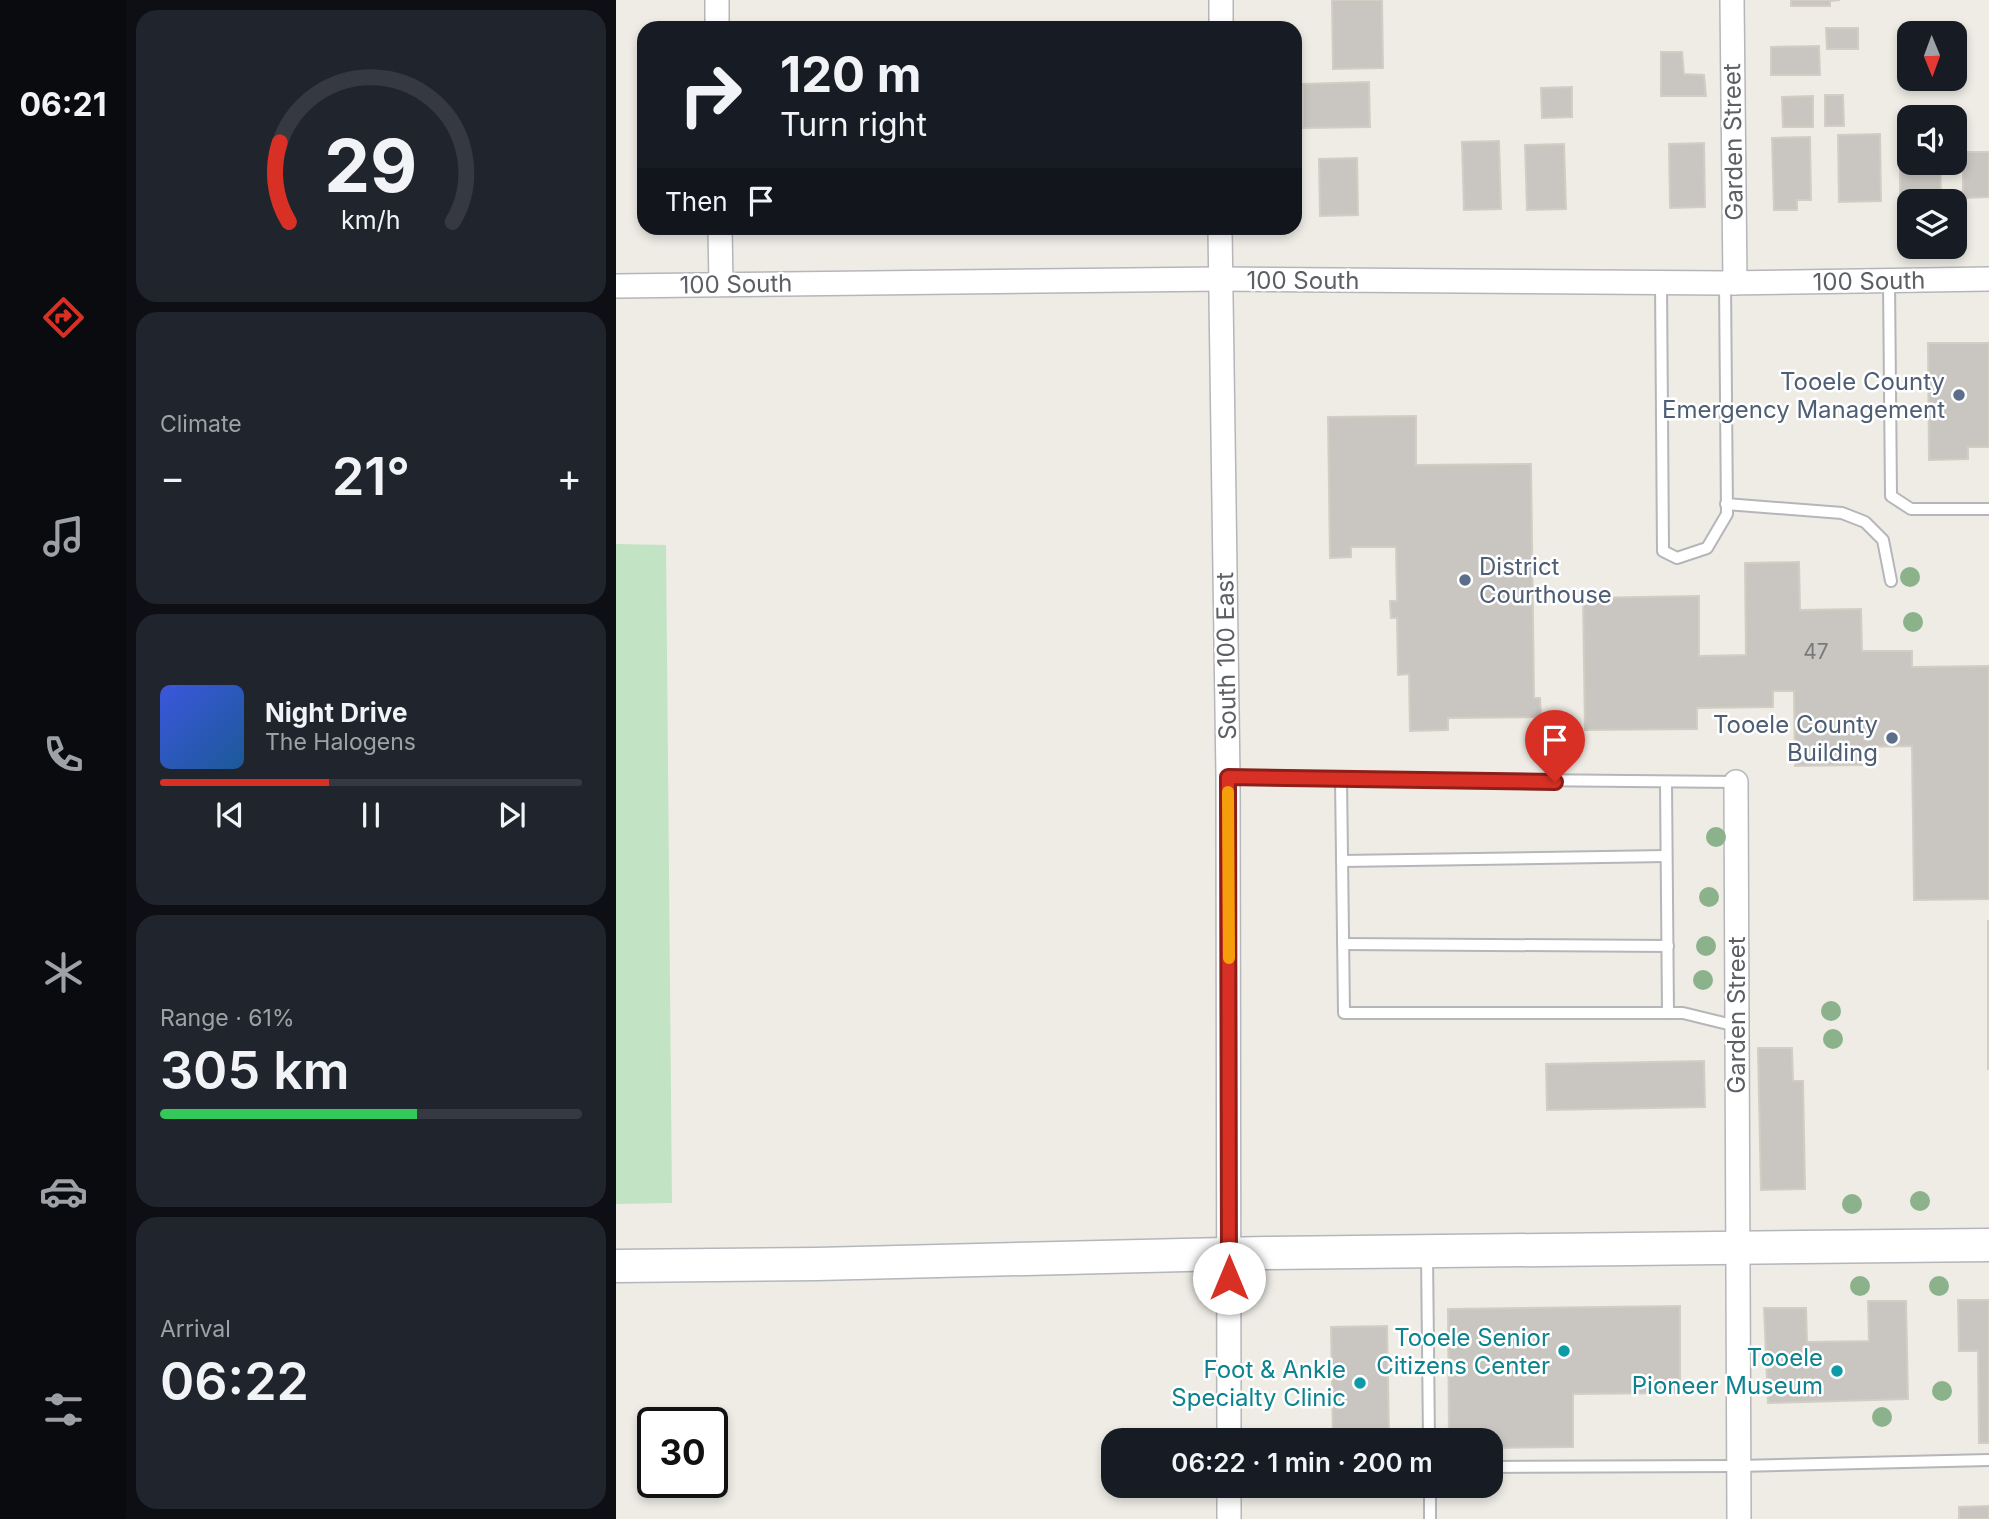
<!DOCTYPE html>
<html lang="en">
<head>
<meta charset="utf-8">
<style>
  :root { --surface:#171b24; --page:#20242c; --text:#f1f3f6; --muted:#9ea1a6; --line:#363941; --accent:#d93025 }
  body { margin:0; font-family:Inter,sans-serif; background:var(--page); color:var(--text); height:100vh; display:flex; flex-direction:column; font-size:26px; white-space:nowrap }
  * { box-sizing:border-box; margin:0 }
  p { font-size:23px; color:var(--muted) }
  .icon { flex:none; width:38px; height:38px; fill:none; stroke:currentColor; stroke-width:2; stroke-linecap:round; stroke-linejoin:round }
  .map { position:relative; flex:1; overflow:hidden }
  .details { display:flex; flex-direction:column; gap:10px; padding:10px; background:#0d0f14; width:490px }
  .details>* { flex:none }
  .banner { position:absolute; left:21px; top:21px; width:665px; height:214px; border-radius:21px; box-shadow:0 4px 10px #0003; background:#171b24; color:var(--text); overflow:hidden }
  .needle { width:46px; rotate:179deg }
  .buttons { position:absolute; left:1281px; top:21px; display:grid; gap:14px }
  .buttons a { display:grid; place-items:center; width:70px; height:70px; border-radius:14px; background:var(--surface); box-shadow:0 4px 10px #0003; font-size:35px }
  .speed { position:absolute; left:21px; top:1407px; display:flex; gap:14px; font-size:35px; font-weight:700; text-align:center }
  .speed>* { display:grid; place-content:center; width:91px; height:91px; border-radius:50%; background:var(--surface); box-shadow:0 4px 10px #0003; line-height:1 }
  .speed .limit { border:4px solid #111; border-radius:10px; background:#fff; color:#111 }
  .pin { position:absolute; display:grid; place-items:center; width:60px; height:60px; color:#fff; margin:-72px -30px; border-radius:50% 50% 50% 0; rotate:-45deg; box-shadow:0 0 7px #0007 }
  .pin .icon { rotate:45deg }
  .me { position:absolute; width:77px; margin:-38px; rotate:0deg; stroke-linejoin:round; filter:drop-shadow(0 0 5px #0008) }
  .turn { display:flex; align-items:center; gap:24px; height:147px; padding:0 28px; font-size:32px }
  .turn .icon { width:91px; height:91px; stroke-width:2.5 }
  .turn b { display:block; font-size:49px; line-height:60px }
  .then { display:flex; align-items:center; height:66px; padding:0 28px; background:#0003; gap:14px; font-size:26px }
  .big { font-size:52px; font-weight:600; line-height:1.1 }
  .details .card { flex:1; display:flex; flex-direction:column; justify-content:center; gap:10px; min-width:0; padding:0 24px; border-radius:21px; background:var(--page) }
  .details .dial { align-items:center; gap:0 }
  .dial svg { height:182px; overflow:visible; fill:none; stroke:var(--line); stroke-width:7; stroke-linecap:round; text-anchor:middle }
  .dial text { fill:var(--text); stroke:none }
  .song { display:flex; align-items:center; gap:21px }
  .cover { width:84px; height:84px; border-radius:10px; background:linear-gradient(135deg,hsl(230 70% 55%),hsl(210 70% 35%)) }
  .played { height:7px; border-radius:4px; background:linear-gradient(90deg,var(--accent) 40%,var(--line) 40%) }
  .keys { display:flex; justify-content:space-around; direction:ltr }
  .heat { display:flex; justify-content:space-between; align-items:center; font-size:38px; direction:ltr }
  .charge { height:10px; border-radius:5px; background:linear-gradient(90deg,#34c759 61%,var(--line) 0) }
  .trip { position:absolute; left:485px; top:1428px; width:402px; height:70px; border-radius:21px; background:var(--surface); box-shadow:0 4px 10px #0003; font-weight:600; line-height:70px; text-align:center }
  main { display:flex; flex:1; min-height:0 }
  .tab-bar { display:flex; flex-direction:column; width:126px; justify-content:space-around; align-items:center; background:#090b0e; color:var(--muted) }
  .tab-bar .icon { width:49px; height:49px }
  .tab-bar .selected { color:var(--accent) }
  .tab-bar b { font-size:32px; color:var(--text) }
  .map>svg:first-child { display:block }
</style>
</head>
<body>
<main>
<nav class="tab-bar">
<b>06:21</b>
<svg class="icon selected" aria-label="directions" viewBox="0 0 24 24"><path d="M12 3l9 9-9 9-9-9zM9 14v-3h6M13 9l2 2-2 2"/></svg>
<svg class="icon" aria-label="music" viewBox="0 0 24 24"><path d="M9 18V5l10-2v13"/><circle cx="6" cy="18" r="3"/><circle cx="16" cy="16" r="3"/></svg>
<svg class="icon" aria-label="phone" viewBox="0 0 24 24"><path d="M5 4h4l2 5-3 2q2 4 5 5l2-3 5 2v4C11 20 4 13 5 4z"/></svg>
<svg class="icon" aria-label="climate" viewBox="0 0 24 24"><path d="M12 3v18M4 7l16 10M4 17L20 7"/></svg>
<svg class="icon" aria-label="car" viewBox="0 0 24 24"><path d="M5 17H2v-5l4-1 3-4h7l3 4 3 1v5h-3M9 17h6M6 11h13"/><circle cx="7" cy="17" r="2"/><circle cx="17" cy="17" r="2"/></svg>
<svg class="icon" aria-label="filters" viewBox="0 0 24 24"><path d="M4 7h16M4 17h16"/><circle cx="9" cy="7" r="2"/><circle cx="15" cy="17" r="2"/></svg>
</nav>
<section class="details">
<div class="card dial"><svg viewBox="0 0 100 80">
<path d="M14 69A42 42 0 1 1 86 69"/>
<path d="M14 69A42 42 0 0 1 10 34" stroke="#d93025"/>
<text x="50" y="56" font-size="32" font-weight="700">29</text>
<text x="50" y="72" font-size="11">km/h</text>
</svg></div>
<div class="card"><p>Climate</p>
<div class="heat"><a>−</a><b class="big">21°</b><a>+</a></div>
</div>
<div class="card">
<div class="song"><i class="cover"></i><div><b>Night Drive</b><p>The Halogens</p></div></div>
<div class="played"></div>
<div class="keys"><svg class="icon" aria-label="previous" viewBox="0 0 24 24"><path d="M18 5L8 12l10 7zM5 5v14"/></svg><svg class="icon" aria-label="pause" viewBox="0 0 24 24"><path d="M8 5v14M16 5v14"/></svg><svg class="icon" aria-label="next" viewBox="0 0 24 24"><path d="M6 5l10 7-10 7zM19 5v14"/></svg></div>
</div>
<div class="card"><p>Range · 61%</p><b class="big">305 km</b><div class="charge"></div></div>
<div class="card"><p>Arrival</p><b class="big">06:22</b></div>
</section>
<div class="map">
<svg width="1373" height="1519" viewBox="0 0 1373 1519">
  <rect width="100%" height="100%" fill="#eeece5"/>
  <polygon fill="#c3e3c5" points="0,544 50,545 56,1203 0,1204"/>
  <g fill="#c9c6c2" stroke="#d2cec3" stroke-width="2">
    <polygon points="716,0 766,0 767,68 717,69"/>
    <polygon points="1175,0 1224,0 1214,1 1214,6 1175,6"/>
    <polygon points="1210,28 1242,28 1242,49 1211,49"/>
    <polygon points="1203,46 1204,75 1155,75 1155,47"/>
    <polygon points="1045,52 1066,52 1068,74 1088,75 1090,96 1045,96"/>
    <polygon points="753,82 754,127 687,128 687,84"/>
    <polygon points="956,87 956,117 926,118 925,88"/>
    <polygon points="1209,95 1227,95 1228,126 1209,126"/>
    <polygon points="1197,96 1197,127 1167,127 1166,97"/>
    <polygon points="1264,134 1265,201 1223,202 1222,135"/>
    <polygon points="1194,137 1195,200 1181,200 1181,210 1158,210 1156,138"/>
    <polygon points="883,141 885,209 848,210 846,142"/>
    <polygon points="1088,143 1089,207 1054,208 1053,144"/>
    <polygon points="948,144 950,209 911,210 909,145"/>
    <polygon points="1347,152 1373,152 1373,197 1347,198"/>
    <polygon points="741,158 742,215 704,216 703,159"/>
    <polygon points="1284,162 1324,163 1325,198 1284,199"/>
    <polygon points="1312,343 1373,343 1373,447 1352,447 1352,459 1313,460"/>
    <polygon points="800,416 800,465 915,464 918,698 924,698 925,717 832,718 832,730 794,731 793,674 782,675 781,618 775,618 774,601 781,601 780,547 735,547 735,557 714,558 712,417"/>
    <polygon points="1183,562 1184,610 1245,609 1246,651 1296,651 1296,667 1373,666 1373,899 1298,900 1296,746 1246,747 1246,765 1179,766 1178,691 1157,691 1157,707 1081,708 1081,729 969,730 967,598 1083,596 1083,656 1130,655 1129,563"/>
    <rect x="1372" y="921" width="1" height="148"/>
    <polygon points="1142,1048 1176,1048 1177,1081 1187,1081 1189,1189 1145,1190"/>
    <polygon points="1088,1061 1089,1107 931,1110 930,1064"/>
    <polygon points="1342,1300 1373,1300 1373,1443 1363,1443 1362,1351 1343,1351"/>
    <polygon points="1252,1301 1290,1301 1292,1399 1152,1403 1148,1308 1190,1308 1191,1342 1253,1341"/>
    <polygon points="1064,1306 1064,1393 957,1394 957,1447 875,1448 875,1440 833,1440 832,1309"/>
    <polygon points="771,1326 773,1439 717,1440 715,1327"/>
    <polygon points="1373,1506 1373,1519 1343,1519 1343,1507"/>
  </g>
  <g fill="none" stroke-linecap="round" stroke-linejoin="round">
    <g stroke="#b5b6ba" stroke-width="14">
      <g id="lane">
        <polyline points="1273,281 1275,496 1295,509 1373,509"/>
        <polyline points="1045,282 1047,551 1061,558 1091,548 1111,514 1109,283"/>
        <polyline points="1110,504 1226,513 1249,522 1267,540 1275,581"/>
        <polyline points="612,777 1120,782"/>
        <polyline points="725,779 728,1013 1067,1013 1120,1026"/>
        <polyline points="1050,782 1052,1013"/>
        <polyline points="726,861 1050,856"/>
        <polyline points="727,944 1052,946"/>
        <polyline points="811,1254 813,1440"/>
        <polyline points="875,1467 1122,1466 1373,1460"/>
        <polyline points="814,1486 814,1519"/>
      </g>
    </g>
    <g stroke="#b5b6ba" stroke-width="26">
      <g id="street">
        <polyline points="101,0 101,28"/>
        <polyline points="1116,0 1119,283"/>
        <polyline points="605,28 605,0"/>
        <polyline points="104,228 105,284"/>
        <polyline points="604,228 612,777 613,1440"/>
        <polyline points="0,286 604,279 1109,283 1373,279"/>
        <polyline points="1120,782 1123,1519"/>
        <polyline points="613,1519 613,1486"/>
      </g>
    </g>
    <g stroke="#b3b6bb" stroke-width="35">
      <polyline id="secondary" points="0,1266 201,1264 650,1253 1373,1245"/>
    </g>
    <use href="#lane" stroke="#fff" stroke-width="10"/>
    <use href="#street" stroke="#fff" stroke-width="23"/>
    <use href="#secondary" stroke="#fff" stroke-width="32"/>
  </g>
  <g fill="#8cb28c">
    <circle cx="1294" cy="577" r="10"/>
    <circle cx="1297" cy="622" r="10"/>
    <circle cx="1100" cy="837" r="10"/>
    <circle cx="1093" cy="897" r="10"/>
    <circle cx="1090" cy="946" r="10"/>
    <circle cx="1087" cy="980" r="10"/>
    <circle cx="1215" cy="1011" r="10"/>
    <circle cx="1217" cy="1039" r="10"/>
    <circle cx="1304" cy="1201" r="10"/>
    <circle cx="1236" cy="1204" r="10"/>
    <circle cx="1244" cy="1286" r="10"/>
    <circle cx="1323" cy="1286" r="10"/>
    <circle cx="1326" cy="1391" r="10"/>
    <circle cx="1266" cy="1417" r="10"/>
  </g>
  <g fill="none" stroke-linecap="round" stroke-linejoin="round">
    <g stroke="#8d1f18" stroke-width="18">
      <polyline id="route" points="613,1278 612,777 939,782"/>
    </g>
    <use href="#route" stroke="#d93025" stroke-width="12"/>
    <polyline stroke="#f59e0b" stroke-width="12" points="612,792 613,958"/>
  </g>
  <g fill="#5c6f8a" stroke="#fff" stroke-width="2.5">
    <circle cx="1343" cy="395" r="7"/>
    <circle cx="849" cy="580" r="7"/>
    <circle cx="1276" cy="738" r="7"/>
  </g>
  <g fill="#0f9aa8" stroke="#fff" stroke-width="2.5">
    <circle cx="948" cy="1351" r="7"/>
    <circle cx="1221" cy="1371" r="7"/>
    <circle cx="744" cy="1383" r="7"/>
  </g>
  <g text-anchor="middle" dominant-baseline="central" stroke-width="5" stroke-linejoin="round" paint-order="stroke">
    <g font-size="21" fill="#77797c">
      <text x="1200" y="651">47</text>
    </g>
    <g font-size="24" fill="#5c5f64" stroke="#fff">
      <text transform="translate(1117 142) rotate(-91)">Garden Street</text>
      <text x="687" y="280">100 South</text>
      <text transform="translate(1253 281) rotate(-1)">100 South</text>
      <text transform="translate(120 284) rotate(-1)">100 South</text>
      <text transform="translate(610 656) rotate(-91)">South 100 East</text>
      <text transform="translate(1120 1015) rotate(-90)">Garden Street</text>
    </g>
    <g font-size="24" fill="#4e5e75" stroke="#fff" text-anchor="end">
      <text x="1329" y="381">Tooele County<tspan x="1329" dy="28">Emergency Management</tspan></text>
      <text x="863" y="566" text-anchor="start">District<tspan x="863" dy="28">Courthouse</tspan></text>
      <text x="1262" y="724">Tooele County<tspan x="1262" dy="28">Building</tspan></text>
    </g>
    <g font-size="24" fill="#0d838f" stroke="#fff" text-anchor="end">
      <text x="934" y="1337">Tooele Senior<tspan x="934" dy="28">Citizens Center</tspan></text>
      <text x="1207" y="1357">Tooele<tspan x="1207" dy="28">Pioneer Museum</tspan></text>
      <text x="730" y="1369">Foot &amp; Ankle<tspan x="730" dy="28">Specialty Clinic</tspan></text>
    </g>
  </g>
</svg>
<div class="buttons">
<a><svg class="needle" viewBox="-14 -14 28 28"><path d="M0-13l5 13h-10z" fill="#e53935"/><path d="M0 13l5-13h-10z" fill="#9ea1a6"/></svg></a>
<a><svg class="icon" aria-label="sound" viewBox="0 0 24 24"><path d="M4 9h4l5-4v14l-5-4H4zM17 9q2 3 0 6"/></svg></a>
<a><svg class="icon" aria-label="layers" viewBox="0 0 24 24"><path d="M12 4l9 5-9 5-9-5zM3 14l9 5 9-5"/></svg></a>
</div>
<div class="speed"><div class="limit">30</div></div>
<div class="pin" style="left:939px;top:782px;background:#d93025"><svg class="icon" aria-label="arrive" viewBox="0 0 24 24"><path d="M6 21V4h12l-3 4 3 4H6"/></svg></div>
<svg class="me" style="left:613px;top:1278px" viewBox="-20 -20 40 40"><circle r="19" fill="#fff"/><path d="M0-13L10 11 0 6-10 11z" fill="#d93025"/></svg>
<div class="trip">06:22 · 1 min · 200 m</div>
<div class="banner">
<div class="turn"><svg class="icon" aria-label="right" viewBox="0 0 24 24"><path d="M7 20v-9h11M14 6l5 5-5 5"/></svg><div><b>120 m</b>Turn right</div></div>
<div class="then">Then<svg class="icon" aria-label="arrive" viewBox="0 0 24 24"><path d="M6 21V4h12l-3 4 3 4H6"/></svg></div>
</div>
</div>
</main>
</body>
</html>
